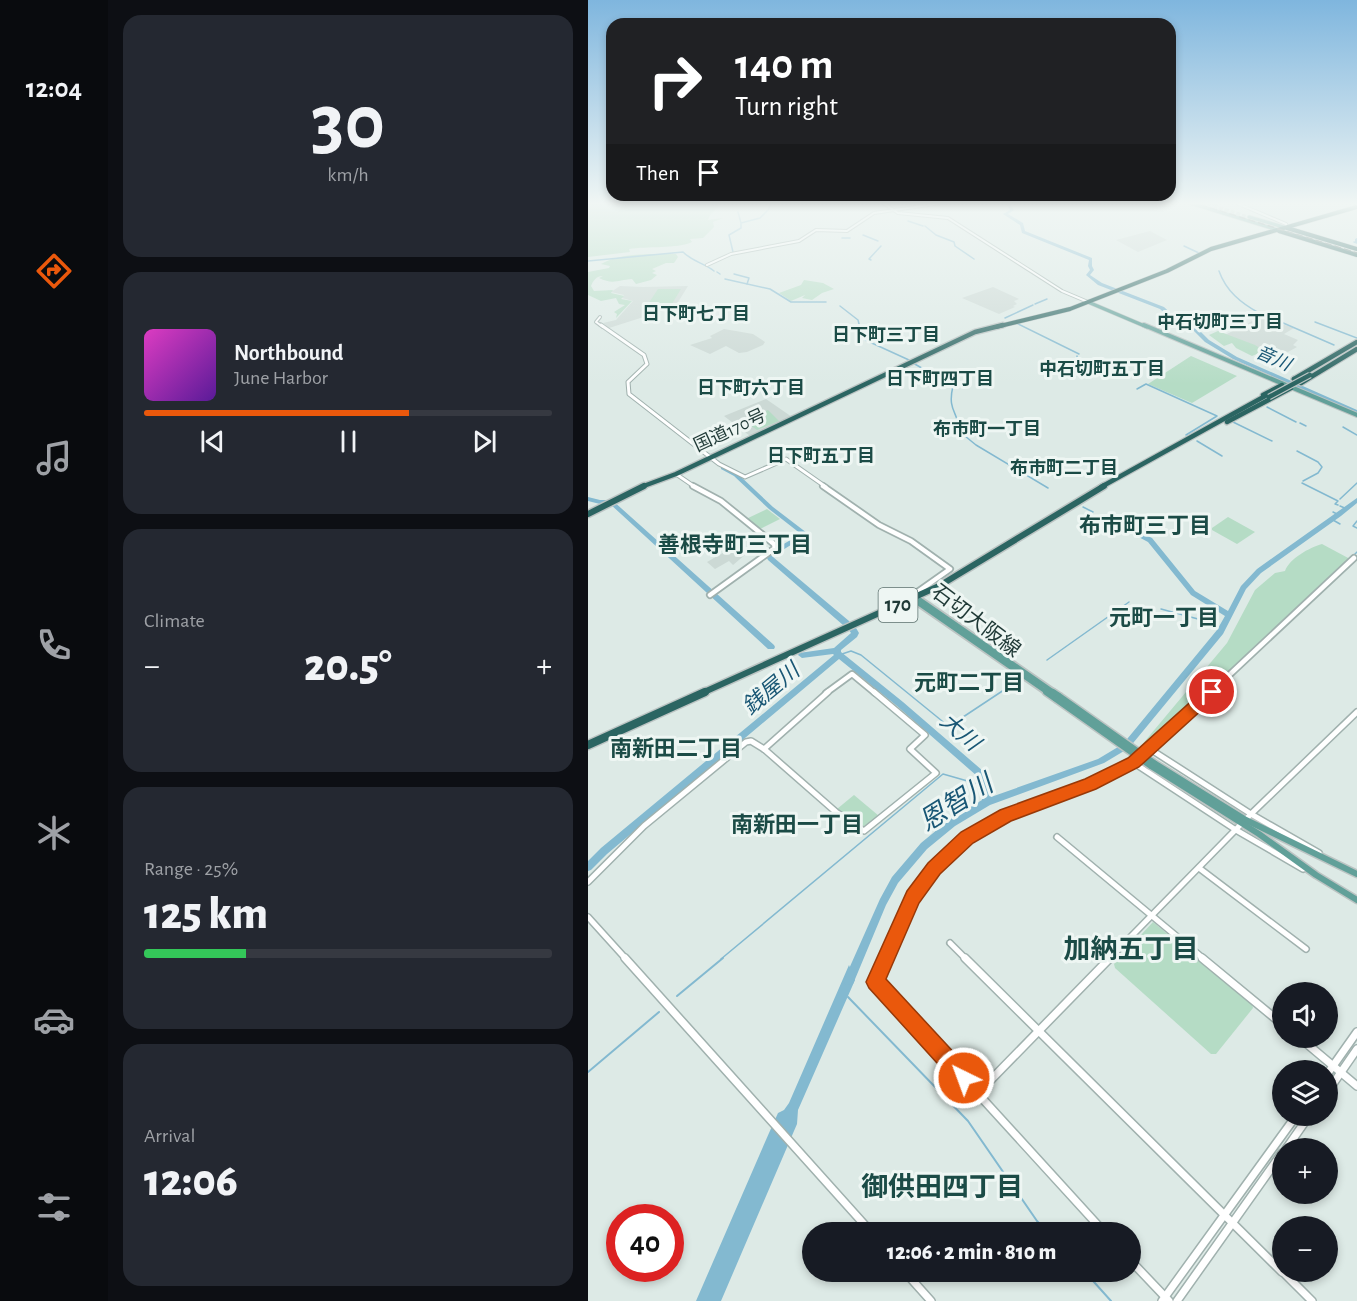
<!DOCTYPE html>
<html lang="en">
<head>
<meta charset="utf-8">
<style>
  :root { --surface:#171b24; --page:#242831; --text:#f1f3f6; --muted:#9ea1a6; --line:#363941; --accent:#ea580c }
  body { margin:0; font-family:"Alegreya Sans","Noto Sans JP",sans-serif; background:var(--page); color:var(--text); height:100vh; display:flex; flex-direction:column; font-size:22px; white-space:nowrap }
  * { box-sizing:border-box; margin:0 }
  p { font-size:20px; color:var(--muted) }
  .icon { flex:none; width:33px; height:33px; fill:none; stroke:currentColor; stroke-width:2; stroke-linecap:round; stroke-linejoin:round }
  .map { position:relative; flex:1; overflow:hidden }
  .panel { display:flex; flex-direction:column; gap:15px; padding:15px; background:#0d0f14; width:480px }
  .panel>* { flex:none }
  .hud { position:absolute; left:18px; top:18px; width:570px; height:183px; border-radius:18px; box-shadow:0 3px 9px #0003; background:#202124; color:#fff; overflow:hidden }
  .fabs { position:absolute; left:684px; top:982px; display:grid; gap:12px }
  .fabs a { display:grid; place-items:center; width:66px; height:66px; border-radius:50%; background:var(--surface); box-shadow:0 3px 9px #0003; font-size:30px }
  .speed { position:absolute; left:18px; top:1204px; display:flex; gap:12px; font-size:30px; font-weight:700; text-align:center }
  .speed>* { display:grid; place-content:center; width:78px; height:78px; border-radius:50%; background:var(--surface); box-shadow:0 3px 9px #0003; line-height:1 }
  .speed .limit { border:9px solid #d22; background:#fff; color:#111 }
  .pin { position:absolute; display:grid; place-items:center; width:51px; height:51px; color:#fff; margin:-26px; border:3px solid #fff; border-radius:50%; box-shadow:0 2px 6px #0007 }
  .me { position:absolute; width:66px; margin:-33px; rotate:318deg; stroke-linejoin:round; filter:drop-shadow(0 0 4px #0008) }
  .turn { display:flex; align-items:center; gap:21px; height:126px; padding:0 30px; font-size:27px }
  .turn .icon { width:78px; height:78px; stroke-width:2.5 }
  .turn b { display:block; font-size:42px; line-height:51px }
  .then { display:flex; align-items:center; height:57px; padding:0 30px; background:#0003; gap:12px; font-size:22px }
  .big { font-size:45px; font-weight:800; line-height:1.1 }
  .panel .widget { flex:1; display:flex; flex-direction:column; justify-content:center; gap:9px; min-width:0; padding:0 21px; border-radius:18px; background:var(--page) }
  .panel .dial { align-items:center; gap:0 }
  .dial b { font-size:78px; line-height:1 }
  .song { display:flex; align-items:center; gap:18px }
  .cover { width:72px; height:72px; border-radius:9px; background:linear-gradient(135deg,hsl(310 70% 55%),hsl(270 70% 35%)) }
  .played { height:6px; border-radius:3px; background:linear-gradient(90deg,var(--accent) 65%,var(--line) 65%) }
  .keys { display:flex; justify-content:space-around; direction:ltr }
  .heat { display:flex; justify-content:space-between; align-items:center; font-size:33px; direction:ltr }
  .charge { height:9px; border-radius:4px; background:linear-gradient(90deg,#34c759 25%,var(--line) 0) }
  .trip { position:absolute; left:214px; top:1222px; width:339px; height:60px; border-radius:30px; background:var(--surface); box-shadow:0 3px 9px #0003; font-weight:800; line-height:60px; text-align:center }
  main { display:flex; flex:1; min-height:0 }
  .tab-bar { display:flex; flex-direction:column; width:108px; justify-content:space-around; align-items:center; background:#090b0e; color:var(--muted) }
  .tab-bar .icon { width:42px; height:42px }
  .tab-bar .current { color:var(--accent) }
  .tab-bar b { font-size:27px; color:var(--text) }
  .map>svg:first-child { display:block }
</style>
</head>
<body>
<main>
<nav class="tab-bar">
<b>12:04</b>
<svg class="icon current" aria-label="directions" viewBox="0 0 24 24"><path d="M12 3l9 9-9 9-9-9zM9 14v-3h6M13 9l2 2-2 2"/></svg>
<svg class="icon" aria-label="music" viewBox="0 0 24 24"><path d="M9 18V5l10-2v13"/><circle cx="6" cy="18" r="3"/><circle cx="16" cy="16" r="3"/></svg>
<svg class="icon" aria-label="phone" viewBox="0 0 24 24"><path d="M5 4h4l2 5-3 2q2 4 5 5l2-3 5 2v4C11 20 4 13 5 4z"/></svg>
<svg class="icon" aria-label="climate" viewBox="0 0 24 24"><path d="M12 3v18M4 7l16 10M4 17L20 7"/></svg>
<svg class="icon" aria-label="car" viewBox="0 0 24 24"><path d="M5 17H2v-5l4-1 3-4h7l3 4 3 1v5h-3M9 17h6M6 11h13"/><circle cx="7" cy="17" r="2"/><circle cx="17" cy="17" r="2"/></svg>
<svg class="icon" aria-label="filters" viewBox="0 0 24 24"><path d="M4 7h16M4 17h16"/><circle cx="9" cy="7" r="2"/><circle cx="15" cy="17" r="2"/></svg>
</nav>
<section class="panel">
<div class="widget dial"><b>30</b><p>km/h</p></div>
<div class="widget">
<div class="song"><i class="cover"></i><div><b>Northbound</b><p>June Harbor</p></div></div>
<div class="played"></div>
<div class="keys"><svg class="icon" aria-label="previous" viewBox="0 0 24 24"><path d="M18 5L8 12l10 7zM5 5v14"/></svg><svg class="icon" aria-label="pause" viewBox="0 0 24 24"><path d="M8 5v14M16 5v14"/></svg><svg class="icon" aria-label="next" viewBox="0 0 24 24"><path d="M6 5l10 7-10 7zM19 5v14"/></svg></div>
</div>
<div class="widget"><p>Climate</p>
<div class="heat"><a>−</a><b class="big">20.5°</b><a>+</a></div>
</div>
<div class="widget"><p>Range · 25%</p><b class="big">125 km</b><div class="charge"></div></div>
<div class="widget"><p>Arrival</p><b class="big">12:06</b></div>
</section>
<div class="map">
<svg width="769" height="1301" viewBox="0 0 769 1301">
  <rect width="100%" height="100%" fill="#ddeae6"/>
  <g fill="#ccd9d5">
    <polygon points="562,231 579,240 550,252 528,240"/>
    <polygon points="32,286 55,287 100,286 87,307 21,328 15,323 28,320 45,301 34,298 36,295 23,292"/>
    <polygon points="405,287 431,299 426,301 429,304 425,306 427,307 411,314 374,298"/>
    <polygon points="672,317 706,328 696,334 710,340 705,345 709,347 700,352 676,345 670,348 637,335"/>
    <polygon points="136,329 165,334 177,342 175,345 159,352 151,353 138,346 122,354 102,345 124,338 122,336"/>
    <polygon points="178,399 204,417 162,436 136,416"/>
    <polygon points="147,546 158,554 145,565 141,561 127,569 119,562"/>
  </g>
  <g fill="#b5dcc5">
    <path d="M0,202H154L151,204H125L131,206L122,215L120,220L135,218L125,222L126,227L115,238L102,239L104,242C89,249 59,246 41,249L42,252L0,257Z"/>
    <path d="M88,254L90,257L86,263H78L64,269L68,271L64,273L69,275L63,280L48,284L44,279C30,280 25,285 11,278L15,276C8,276 5,281 3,286L6,291L25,290L23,293L36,296L33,299L44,301L28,318L29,314L26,312L37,305L31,304L28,298L13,301L0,295V272L21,268L22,266L13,264C34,252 65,254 88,254Z"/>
    <polygon points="216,280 235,283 246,289 234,293 224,300 214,298 217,295 203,301 191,293 213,285"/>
    <polygon points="70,289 93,289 82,307 58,307"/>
    <polygon points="630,331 667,345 676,351 664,356 648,348 644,343 636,346 621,335"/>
    <polygon points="603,356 649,376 604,403 560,384"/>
    <polygon points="180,410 191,421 169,430 155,420"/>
    <polygon points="179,509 192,519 170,530 158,519"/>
    <polygon points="640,517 667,532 649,544 624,530 624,528"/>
    <path d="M734,544L762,559L555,750L552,747L639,643L667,590L687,573L697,571C702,558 721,548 734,544Z"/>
    <polygon points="266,795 291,816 279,827 275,827 249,809"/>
    <polygon points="565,922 664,1004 665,1008 628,1054 623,1054 527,968 526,964"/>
  </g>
  <polygon fill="#83b9d0" points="261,965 267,980 210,1110 209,1124 133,1301 108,1301 181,1133 190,1113 196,1110 201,1103"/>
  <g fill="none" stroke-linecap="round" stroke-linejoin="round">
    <g stroke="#83b9d0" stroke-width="1.5">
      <polyline points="180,210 184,202"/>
      <polyline points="150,212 153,223 172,218 179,211"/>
      <polyline points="320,221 335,226"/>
      <polyline points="337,226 348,235 366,242 367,246 386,259"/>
      <polyline points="275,235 290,241"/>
      <polyline points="254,238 262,238"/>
      <polyline points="766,242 769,243"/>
      <polyline points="596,246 611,253"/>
      <polyline points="145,252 141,235 153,228 153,224"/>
      <polyline points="283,260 281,259 293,246"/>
      <path d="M0,261L95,252C105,262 116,263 126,271"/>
      <path d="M631,271C638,291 653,303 671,313"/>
      <polyline points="129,272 132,274"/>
      <polyline points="146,274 161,278 159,284"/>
      <polyline points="137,279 182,289 203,302 238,302"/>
      <polyline points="447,304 459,299"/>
      <polyline points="252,306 270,320 275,339 321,360"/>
      <polyline points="417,318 445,305"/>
      <polyline points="686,319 746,345"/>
      <polyline points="727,322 769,338"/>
      <polyline points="428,323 491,354"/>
      <polyline points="489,356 489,361 520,375"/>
      <path d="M325,363L365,386C359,411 370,411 372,432L388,445L460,488"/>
      <polyline points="549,389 558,384 629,416 598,435"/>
      <polyline points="679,407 708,422"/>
      <polyline points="645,422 684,441"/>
      <polyline points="712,423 718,426"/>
      <polyline points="755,427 769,435"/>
      <polyline points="609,441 634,456"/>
      <polyline points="709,451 730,462 734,467 730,473 715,481"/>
      <polyline points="714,483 750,501 747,504 750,505"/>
      <polyline points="752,499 769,483"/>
      <polyline points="752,506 759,509"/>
      <polyline points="495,507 505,512"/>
      <polyline points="745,512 751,515"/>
      <polyline points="745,520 752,524"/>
      <polyline points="769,521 765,526 769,528"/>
      <polyline points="765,556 769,552"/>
      <polyline points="573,609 610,619"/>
      <polyline points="251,655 263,651 273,655 359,725 363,725 428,682"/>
      <polyline points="459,660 541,602"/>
      <polyline points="133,959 355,774 397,786"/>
    </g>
    <g stroke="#83b9d0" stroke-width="2">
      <polyline points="89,996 135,958"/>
      <polyline points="260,997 380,1121 449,1221 460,1233"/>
      <polyline points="0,1072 71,1012"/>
      <polyline points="497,1272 523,1301"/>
    </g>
    <g fill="#83b9d0" fill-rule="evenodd">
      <polygon points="406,202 421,203 426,210 420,214 435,223 437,231 504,258 504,266 506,270 502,275 514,283 576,307 588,318 608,327 621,340 649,357 769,410 769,414 645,359 617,342 604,329 584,320 572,309 510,285 498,275 502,270 500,266 501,260 434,233 432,225 415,214 422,210 419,205"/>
      <polygon points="769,238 769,243 767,242 767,239"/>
      <polygon points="135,466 150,474 185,507 219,533 220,534 219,535 185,556 185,557 261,621 262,623 261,625 255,625 180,560 179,558 180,553 213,534 181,509 146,476 133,469 133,467"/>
      <polygon points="0,497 12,500 24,500 186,645 187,647 186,649 180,649 21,503 12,504 0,501"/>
      <polygon points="769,498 769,503 753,516 673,573 658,589 635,634 541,748 516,763 402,805 367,826 339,849 310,883 298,905 265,984 261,985 257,984 256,980 292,899 304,877 333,843 361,820 394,800 393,786 389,776 309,706 251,659 19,854 3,870 0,871 0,861 13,848 246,655 245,654 214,658 210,655 211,653 246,648 263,633 261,630 265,627 268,628 271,633 269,637 253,650 253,652 315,702 395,771 401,786 403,797 510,759 535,744 629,630 637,616 603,595 560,542 513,517 513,515 517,515 564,538 607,591 640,611 653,586 669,569"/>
    </g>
    <g stroke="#b7c7c3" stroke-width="4" stroke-dasharray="4 2" stroke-linecap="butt">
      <polyline points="614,202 668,220"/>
      <polyline points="687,228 751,247"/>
    </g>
    <g stroke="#a0b1ae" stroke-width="4">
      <g id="minor-far4">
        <polyline points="294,202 310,213 360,218 474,291 500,302"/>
        <polyline points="646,202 698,224 699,228"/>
        <polyline points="119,265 143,254 211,241 228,230 259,231 286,213 361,202"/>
        <polyline points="12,317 8,322 15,327"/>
      </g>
    </g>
    <g stroke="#a0b1ae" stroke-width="5">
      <g id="minor-far3">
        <polyline points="13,325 56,355 59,364 40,382 41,394 131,464 157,477 198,459 238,487"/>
        <polyline points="88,474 107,487"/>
      </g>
    </g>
    <g stroke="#a0b1ae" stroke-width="8">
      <g id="minor-far2">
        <polyline points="105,486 133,501 186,544 187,548 122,595"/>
        <polyline points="235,486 291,525 323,541 362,569 328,593 328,597"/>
        <polyline points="238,693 264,674 287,693"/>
        <polyline points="622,693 766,558"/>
      </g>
    </g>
    <g stroke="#a0b1ae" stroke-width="8">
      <g id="minor-far1">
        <polyline points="176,749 248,812 276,831 348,773 322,749 337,735 286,692"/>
        <polyline points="176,749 240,692"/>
        <polyline points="562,749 663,814 731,853"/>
        <polyline points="546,763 648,830 715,869"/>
        <polyline points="469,837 616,959"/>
        <polyline points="611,868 718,949"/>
        <polyline points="0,882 56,826 158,742 163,741 176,749"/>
        <polyline points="0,917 38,959"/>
        <polyline points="362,943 378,959"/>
        <polyline points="298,959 325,897 346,869 379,838 418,816 503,784 555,756 623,692"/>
        <polyline points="521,959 663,814 769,712"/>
      </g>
    </g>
    <g stroke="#a0b1ae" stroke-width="10">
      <g id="minor">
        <polyline points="37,958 284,1233"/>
        <polyline points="299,958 288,982 517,1233"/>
        <polyline points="377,958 694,1272"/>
        <polyline points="614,958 694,1024"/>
        <polyline points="712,1038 769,1086"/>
        <polyline points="740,1073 769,1032"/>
        <polyline points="740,1091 769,1049"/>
        <polyline points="390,1093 522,958"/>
        <polyline points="698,1149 721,1116"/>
        <polyline points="543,1261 581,1301"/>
        <polyline points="317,1272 343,1301"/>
        <polyline points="695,1272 724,1301"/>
        <polyline points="574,1301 708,1116"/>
        <polyline points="589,1301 694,1153"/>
      </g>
    </g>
    <g stroke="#bcc4c3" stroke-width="4.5">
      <g id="major-far3">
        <polyline points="599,202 690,230"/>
        <polyline points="661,217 699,228"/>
        <polyline points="500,302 559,327"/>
      </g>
    </g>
    <g stroke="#bcc4c3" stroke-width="6">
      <polyline id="major-far2" points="556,325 769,415"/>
    </g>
    <g stroke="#bcc4c3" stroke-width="8">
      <g id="major-far1">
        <polyline points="328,597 467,693"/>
        <polyline points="328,597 330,603 460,693"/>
      </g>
    </g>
    <g stroke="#bcc4c3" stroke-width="9">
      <g id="major">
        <polyline points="458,692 468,699"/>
        <polyline points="465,692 471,696"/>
        <polyline points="566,763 658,820 769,874"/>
        <polyline points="563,766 671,834 728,875 769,900"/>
      </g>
    </g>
    <g stroke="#bcc4c3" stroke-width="5">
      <g id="highway-far3">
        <polyline points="699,228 769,249"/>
        <polyline points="691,231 769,255"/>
        <polyline points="408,327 482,309 579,271 623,249 769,207"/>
      </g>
    </g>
    <g stroke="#bcc4c3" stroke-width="7">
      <g id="highway-far2">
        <polyline points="706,379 713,383 769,349"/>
        <polyline points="706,379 769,342"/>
        <polyline points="675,395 694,385"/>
        <polyline points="639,422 703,388"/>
        <polyline points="53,487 88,474 387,332 415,325"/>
        <polyline points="513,487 679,395"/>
      </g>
    </g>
    <g stroke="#bcc4c3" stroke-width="9">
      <g id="highway-far1">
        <polyline points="0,514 56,486"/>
        <polyline points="114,693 351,586 516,486"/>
      </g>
    </g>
    <g stroke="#bcc4c3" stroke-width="11">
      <polyline id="highway" points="0,745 117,692"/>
    </g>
    <use href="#minor-far4" stroke="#fff" stroke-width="2"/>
    <use href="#minor-far3" stroke="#fff" stroke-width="3"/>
    <use href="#minor-far2" stroke="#fff" stroke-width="4.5"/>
    <use href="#minor-far1" stroke="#fff" stroke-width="5"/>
    <use href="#minor" stroke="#fff" stroke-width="7"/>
    <use href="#major-far3" stroke="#61a099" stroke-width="3"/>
    <use href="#major-far2" stroke="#61a099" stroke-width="4"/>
    <use href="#major-far1" stroke="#61a099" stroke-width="4.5"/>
    <use href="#major" stroke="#61a099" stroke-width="6"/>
    <use href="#highway-far3" stroke="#2b6562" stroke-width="4"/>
    <use href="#highway-far2" stroke="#2b6562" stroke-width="4.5"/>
    <use href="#highway-far1" stroke="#2b6562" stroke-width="6"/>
    <use href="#highway" stroke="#2b6562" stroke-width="8"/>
    <polyline stroke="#597572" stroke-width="1.5" stroke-dasharray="7 3" stroke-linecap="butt" points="603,202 769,253"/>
    <g stroke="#bcc4c3" stroke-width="9" stroke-linecap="butt">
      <g id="major-bridge">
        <polyline points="471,696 566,763"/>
        <polyline points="468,699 563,766"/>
      </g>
    </g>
    <g stroke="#bcc4c3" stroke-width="7" stroke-linecap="butt">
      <polyline id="highway-bridge" points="681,397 722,375"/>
    </g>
    <use href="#major-bridge" stroke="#61a099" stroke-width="6"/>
    <use href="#highway-bridge" stroke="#2b6562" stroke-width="4.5"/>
  </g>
  <linearGradient id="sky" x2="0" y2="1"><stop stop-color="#7fb6de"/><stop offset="0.53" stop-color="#f0f6f4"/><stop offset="1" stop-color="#f0f6f4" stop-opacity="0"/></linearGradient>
  <rect width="769" height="384" fill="url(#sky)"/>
  <polygon fill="#ea580c" stroke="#983908" stroke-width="1.5" points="624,686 629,688 631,692 629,696 551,767 508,789 423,821 385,843 352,874 331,903 298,979 383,1071 386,1078 383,1085 376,1088 369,1085 281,988 278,982 319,891 340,863 373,832 412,810 497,779 540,758 618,688"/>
  <g text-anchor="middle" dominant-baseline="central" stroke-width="6" stroke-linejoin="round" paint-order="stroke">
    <g font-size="18" font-weight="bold" fill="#1b4b46" stroke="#eef6f3">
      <text x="108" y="315">日下町七丁目</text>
      <text x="632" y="323">中石切町三丁目</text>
      <text x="298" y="336">日下町三丁目</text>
      <text x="514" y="370">中石切町五丁目</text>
      <text x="352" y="380">日下町四丁目</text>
      <text x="163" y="389">日下町六丁目</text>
      <text x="399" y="430">布市町一丁目</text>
      <text x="233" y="457">日下町五丁目</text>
      <text x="476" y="469">布市町二丁目</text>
    </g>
    <g font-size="18" font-style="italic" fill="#195775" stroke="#eef6f3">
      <text transform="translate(685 359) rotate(24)">音川</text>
    </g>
    <g font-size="18" fill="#1f3936" stroke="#eef6f3">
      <text transform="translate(142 431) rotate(-25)">国道170号</text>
    </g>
    <rect fill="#eef6f3" stroke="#5d726f" stroke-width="1.5" x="290.5" y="588" width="39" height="34" rx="4.5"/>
    <g font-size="20" font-weight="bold" fill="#1f3936">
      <text x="310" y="605">170</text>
    </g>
    <g font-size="21" fill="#1f3936" stroke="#eef6f3">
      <text transform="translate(388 621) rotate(37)">石切大阪線</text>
    </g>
    <g font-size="22" font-weight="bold" fill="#1b4b46" stroke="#eef6f3">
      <text x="557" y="526">布市町三丁目</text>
      <text x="147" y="545">善根寺町三丁目</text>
      <text x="576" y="618">元町一丁目</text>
      <text x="381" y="683">元町二丁目</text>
      <text x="88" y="749">南新田二丁目</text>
      <text x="209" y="825">南新田一丁目</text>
    </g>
    <g font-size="22" font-style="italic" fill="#195775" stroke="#eef6f3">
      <text transform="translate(183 689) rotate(-40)">銭屋川</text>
      <text transform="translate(372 732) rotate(41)">大川</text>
    </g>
    <g font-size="27" font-style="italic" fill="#195775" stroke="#eef6f3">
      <text transform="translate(368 803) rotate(-32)">恩智川</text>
    </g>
    <g font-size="27" font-weight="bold" fill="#1b4b46" stroke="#eef6f3">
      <text x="543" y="949">加納五丁目</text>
      <text x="354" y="1187">御供田四丁目</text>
    </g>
  </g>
</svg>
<div class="fabs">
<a><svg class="icon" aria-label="sound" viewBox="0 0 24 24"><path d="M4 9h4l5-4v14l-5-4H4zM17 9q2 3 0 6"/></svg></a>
<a><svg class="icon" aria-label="layers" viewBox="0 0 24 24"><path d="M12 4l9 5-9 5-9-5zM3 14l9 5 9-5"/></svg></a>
<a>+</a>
<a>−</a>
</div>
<div class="speed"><div class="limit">40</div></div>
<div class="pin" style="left:624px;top:692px;background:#d93025"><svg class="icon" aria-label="arrive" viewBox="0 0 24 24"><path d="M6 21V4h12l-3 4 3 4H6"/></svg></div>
<svg class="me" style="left:376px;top:1078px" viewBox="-20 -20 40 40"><circle r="17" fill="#ea580c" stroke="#fff" stroke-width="3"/><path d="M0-11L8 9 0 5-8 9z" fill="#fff"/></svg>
<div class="trip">12:06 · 2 min · 810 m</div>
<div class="hud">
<div class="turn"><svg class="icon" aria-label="right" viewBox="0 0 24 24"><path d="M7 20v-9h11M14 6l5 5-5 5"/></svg><div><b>140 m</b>Turn right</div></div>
<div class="then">Then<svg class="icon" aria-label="arrive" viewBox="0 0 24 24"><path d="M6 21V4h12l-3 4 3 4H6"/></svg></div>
</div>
</div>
</main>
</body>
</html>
